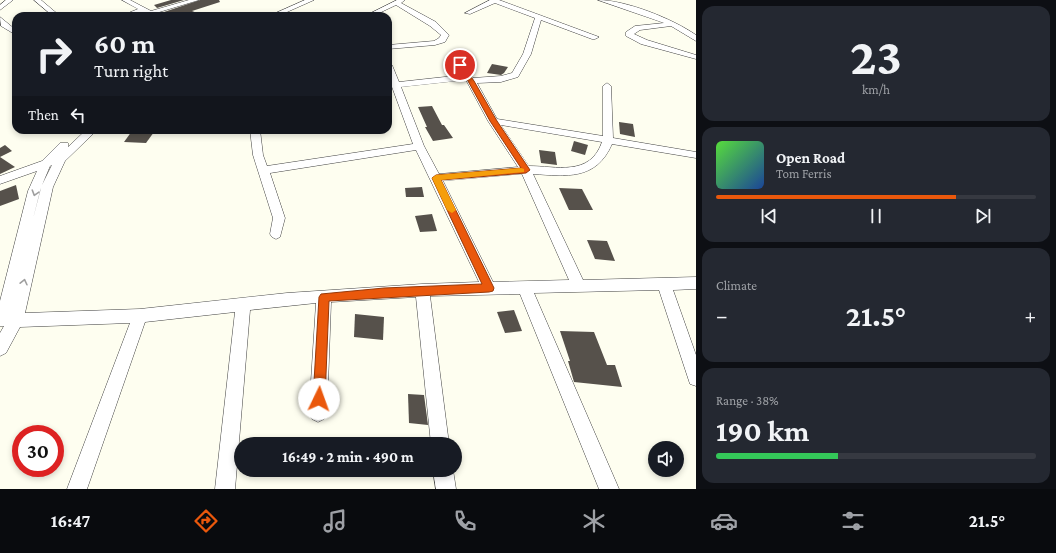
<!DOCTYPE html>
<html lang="en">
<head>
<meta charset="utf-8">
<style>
  :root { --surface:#171b24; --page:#242831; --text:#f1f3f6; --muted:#9ea1a6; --line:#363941; --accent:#ea580c }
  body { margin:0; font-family:"Crimson Pro",serif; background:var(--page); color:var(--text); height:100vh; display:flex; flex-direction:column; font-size:15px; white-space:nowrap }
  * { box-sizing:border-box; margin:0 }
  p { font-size:13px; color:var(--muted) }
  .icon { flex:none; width:22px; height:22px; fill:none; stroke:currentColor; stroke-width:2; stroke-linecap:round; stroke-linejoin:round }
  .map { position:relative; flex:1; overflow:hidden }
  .drawer { display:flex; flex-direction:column; gap:6px; padding:6px; background:#0d0f14; width:360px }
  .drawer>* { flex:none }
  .top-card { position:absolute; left:12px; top:12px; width:380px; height:122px; border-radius:12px; box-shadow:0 2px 6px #0003; background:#171b24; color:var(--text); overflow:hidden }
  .tools { position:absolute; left:648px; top:441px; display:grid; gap:8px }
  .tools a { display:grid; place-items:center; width:36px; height:36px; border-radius:50%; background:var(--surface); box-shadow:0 2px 6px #0003; font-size:20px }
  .speed { position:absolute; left:12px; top:425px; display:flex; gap:8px; font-size:20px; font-weight:700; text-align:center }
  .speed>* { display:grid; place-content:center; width:52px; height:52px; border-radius:50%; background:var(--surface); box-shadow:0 2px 6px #0003; line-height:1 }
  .speed .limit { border:6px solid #d22; background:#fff; color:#111 }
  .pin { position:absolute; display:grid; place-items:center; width:34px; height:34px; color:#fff; margin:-17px; border:2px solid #fff; border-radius:50%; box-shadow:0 1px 4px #0007 }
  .me { position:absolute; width:44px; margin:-22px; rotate:3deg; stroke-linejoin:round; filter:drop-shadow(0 0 3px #0008) }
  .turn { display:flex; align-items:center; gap:14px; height:84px; padding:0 16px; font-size:18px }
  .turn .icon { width:52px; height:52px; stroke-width:2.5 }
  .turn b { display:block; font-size:28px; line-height:34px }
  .then { display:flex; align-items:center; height:38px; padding:0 16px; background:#0003; gap:8px; font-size:15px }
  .big { font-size:30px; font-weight:700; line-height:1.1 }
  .drawer .widget { flex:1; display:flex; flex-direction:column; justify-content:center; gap:6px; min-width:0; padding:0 14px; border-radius:12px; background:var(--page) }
  .drawer .dial { align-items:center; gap:0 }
  .dial b { font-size:52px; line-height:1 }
  .song { display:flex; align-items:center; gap:12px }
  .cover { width:48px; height:48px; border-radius:6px; background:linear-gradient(135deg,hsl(110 70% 55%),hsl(220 70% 35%)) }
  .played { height:4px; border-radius:2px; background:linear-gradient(90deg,var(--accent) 75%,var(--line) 75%) }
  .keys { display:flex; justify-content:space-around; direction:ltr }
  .heat { display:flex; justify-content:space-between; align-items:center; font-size:22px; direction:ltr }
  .charge { height:6px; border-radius:3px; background:linear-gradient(90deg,#34c759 38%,var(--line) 0) }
  .trip { position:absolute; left:234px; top:437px; width:228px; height:40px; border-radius:20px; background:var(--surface); box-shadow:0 2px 6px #0003; font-weight:700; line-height:40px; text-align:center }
  .tabs { display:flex; height:64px; justify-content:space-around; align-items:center; background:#090b0e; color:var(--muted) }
  .tabs .icon { width:28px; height:28px }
  .tabs .current { color:var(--accent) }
  .tabs b { font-size:18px; color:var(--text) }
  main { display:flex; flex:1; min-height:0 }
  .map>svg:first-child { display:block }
</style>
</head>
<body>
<main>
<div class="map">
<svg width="696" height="489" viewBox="0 0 696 489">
  <rect width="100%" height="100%" fill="#fefef0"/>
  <g fill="#56514b">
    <polygon points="171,0 184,0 157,8 154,5"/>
    <polygon points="200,0 219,0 220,2 192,11 204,16 169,16 164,12"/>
    <polygon points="492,64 508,67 504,73 501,75 487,73"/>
    <polygon points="432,106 442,125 444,125 453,138 433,141 425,127 427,127 418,107"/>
    <polygon points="619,122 633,124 635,137 620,134"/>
    <polygon points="132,131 154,132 146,143 124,142"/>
    <polygon points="574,141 588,145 585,155 571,151"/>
    <polygon points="5,145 12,151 0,157 0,148"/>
    <polygon points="539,150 555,152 557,165 541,163"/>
    <polygon points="0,157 15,167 0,174"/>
    <polygon points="16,185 19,199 0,206 0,191"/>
    <polygon points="422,187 424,197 406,197 405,188"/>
    <polygon points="559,188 582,189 593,210 569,210"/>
    <polygon points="432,214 437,231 420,232 415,216"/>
    <polygon points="587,240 607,241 615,261 595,259"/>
    <polygon points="514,310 522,331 505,333 497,312"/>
    <polygon points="355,314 384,317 383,340 354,337"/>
    <polygon points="560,331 594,332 607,365 615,365 622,387 574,382 568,361 570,361"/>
    <polygon points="408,394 424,395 428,425 409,423"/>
  </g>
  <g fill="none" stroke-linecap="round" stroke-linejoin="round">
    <g stroke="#414141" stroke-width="1">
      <g id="minor">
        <polygon points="6,0 13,0 0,10 0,5"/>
        <polygon points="34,0 41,0 60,16 53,16"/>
        <polygon points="122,0 130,0 151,11 189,0 199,0 156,13 159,16 151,16 143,12 131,16 121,16 138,9"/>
        <polygon points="305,0 314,0 278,16 269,16"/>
        <polygon points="397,0 405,0 401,3 436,22 449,35 445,42 435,45 388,49 388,45 434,41 439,38 441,35 430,26 396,5 373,16 365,16"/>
        <path d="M490,0H499L599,37L595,39H592L541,20L531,54L518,77L501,82L477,83L497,119L603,136V86L607,83L611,86L613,138L696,152V158L612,144C596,181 566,176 533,174L583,280L696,277V289L673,290L696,355V386L690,384L688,378L659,290L534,293L619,489H599L520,294L430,296L449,444H431L416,297L331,302L327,413L324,419L318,422L312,419L309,413L316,303L250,310L235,489H215L235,312L145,322L87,489H67L130,323L20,327L6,353L0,356V333L4,326H0V301L28,191L37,171L0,184V176L42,161L60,143H68V147L86,130H97L65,161L53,187L25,313L140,309L287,293L422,284L479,282L416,150L270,173L285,218L280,237L276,239L272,237L270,234L273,218L253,155L250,130H260L263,155L267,166L413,144L388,76V63L392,65L399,82L463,75L456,65L460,63H463L473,78L501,76L512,73L523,54L535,18L495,3L470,14L465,13ZM466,80L488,121L518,167L439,174L424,146L401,87ZM501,125L602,142C590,177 556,166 529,166ZM52,165L42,185L50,166ZM522,174L569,280L493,282L443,181ZM41,188L33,219L40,191Z"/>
        <path d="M598,0C626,0 673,19 696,35V41L671,26L640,30L634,34L647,40L696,55V59L641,44L626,36V32L635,26L664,23Z"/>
        <polygon points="0,17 16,30 16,35 1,26"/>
        <polygon points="433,470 453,470 456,489 436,489"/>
      </g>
    </g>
    <use href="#minor" fill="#fff" fill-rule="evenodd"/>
  </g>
  <defs><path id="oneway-chevron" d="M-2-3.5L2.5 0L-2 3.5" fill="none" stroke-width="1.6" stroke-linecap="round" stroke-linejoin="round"/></defs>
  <g stroke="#9f9f9f">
    <use href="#oneway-chevron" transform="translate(35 193) rotate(107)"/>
    <use href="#oneway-chevron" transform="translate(24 282) rotate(-77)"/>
  </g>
  <polygon fill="#ea580c" stroke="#983908" points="458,64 462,64 474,81 497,121 530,170 526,173 441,180 494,288 493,291 489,292 329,301 325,399 323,403 319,405 315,403 313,399 319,297 321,294 384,288 482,284 432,178 436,175 521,168 490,121 468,81 457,65"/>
  <polygon fill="#f59e0b" points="521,168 524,169 524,172 441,180 456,210 452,213 447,210 432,178 436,175"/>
</svg>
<div class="tools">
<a><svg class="icon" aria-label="sound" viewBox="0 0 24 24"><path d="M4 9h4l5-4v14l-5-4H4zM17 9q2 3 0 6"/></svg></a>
</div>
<div class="speed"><div class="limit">30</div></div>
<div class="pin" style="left:460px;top:65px;background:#d93025"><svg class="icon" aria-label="arrive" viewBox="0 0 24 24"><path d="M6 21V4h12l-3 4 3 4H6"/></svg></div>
<svg class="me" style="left:319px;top:399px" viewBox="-20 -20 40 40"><circle r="19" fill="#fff"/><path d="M0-13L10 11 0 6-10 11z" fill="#ea580c"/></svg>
<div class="trip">16:49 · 2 min · 490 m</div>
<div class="top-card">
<div class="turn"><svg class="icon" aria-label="right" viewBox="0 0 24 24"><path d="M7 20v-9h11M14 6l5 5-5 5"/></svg><div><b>60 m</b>Turn right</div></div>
<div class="then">Then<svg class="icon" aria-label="left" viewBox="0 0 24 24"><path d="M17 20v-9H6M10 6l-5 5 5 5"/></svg></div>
</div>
</div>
<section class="drawer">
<div class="widget dial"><b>23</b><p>km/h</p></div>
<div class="widget">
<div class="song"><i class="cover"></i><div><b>Open Road</b><p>Tom Ferris</p></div></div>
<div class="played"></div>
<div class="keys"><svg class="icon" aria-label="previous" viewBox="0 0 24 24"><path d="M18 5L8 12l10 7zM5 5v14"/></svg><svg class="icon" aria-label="pause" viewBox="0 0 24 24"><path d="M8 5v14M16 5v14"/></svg><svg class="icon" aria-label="next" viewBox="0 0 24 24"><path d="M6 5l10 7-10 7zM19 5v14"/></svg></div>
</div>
<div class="widget"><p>Climate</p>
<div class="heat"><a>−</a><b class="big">21.5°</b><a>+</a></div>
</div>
<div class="widget"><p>Range · 38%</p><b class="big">190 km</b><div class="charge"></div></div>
</section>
</main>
<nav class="tabs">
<b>16:47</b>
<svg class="icon current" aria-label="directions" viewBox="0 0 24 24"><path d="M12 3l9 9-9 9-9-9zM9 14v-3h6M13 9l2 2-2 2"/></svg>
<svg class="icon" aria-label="music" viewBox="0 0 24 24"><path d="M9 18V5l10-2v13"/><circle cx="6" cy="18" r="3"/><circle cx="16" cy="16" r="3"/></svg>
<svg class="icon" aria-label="phone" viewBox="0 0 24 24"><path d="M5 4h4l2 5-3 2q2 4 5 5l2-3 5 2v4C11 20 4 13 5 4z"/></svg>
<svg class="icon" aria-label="climate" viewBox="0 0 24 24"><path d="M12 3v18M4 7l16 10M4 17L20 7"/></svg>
<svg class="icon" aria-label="car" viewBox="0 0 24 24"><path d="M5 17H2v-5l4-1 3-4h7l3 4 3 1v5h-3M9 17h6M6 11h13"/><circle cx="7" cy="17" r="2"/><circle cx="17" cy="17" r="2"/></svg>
<svg class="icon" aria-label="filters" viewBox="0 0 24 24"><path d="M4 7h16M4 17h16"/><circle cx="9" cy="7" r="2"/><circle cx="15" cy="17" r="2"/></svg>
<b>21.5°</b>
</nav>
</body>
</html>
